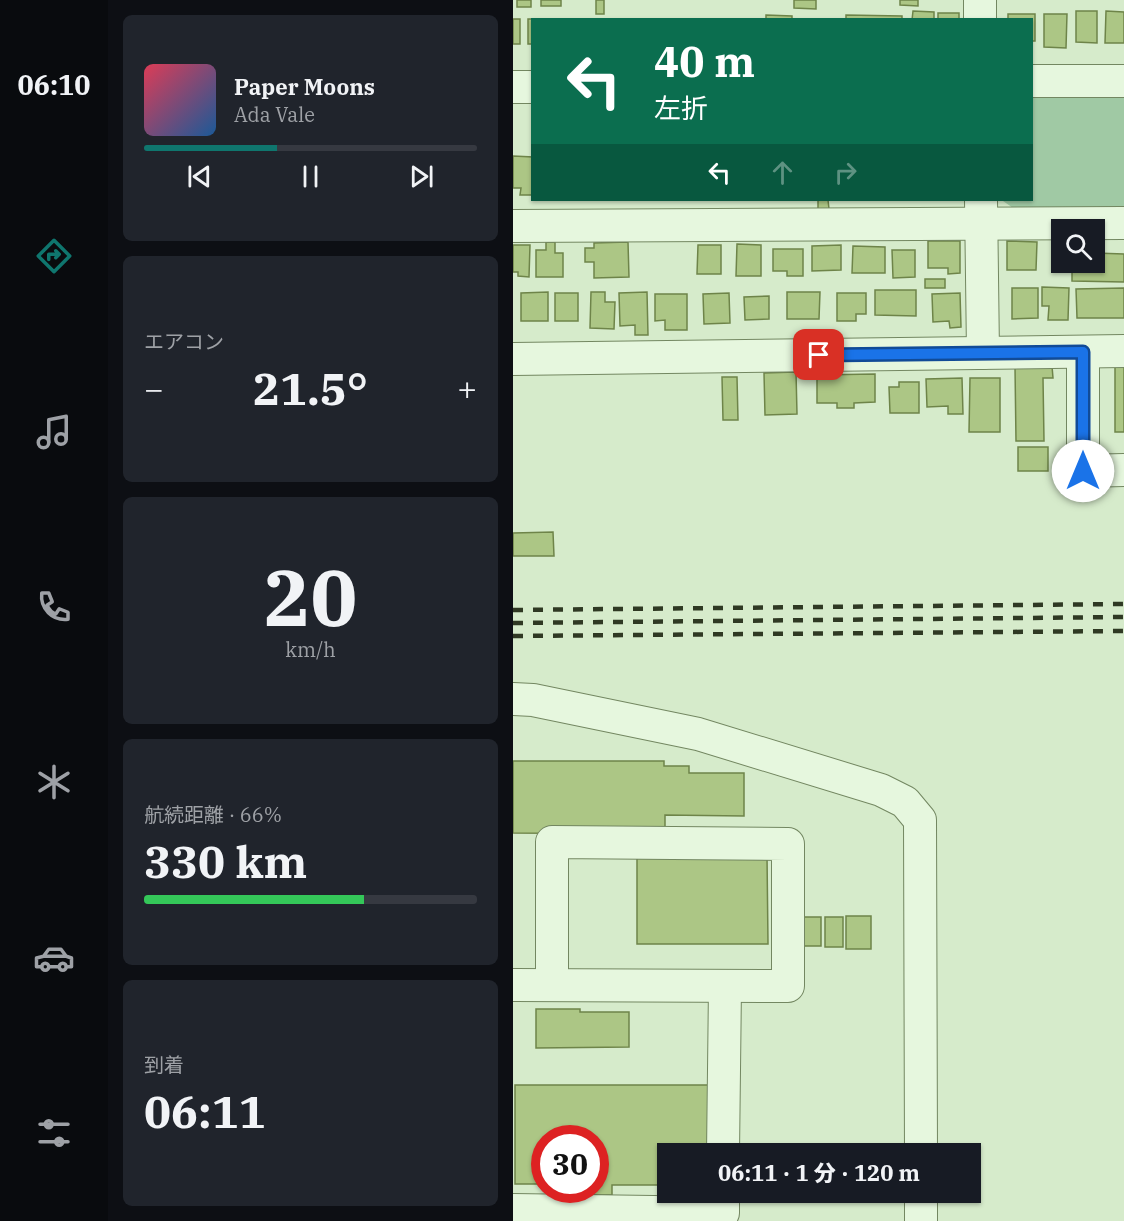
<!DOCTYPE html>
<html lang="ja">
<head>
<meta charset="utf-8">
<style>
  :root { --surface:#171b24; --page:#20242c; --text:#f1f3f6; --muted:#9ea1a6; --line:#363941; --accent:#0f766e }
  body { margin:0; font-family:"IBM Plex Serif","Noto Sans JP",serif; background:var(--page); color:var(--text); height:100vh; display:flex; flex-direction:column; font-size:22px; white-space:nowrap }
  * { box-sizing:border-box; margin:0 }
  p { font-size:20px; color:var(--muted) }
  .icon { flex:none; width:33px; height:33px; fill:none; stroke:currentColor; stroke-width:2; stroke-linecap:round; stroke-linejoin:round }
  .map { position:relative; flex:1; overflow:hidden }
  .sheet { display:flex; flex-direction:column; gap:15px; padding:15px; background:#0d0f14; width:405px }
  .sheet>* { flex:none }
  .banner { position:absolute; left:18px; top:18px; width:502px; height:183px; border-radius:0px; box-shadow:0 2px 4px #0004; background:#0b6e4f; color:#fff; overflow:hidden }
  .controls { position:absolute; left:538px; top:219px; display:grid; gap:12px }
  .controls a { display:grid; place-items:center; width:54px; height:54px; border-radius:0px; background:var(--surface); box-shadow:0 2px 4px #0004; font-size:30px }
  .speed { position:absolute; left:18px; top:1125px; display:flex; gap:12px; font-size:30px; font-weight:700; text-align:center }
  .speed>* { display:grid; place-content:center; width:78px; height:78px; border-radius:50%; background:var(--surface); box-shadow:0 2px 4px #0004; line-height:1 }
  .speed .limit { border:9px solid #d22; background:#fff; color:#111 }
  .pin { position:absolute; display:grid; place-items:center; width:51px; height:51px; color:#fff; margin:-26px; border-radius:12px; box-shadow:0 3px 9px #0006 }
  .me { position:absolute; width:66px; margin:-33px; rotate:0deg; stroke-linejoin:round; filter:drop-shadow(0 0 4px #0008) }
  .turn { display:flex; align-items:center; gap:21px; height:126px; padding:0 24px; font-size:27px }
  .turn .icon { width:78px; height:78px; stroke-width:2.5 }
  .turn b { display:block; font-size:42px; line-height:51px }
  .lanes { display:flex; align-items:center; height:57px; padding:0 24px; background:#0003; justify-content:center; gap:30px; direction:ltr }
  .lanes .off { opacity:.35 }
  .big { font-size:45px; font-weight:800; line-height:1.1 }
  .sheet .widget { flex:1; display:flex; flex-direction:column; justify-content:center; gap:9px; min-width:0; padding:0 21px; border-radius:9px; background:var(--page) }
  .sheet .dial { align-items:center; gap:0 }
  .dial b { font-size:78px; line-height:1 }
  .song { display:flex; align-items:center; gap:18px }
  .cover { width:72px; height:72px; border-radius:9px; background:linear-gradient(135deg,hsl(350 70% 55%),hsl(210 70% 35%)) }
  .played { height:6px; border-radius:3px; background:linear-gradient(90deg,var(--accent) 40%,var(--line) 40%) }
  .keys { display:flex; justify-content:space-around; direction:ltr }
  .heat { display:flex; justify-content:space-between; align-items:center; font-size:33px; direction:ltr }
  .charge { height:9px; border-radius:4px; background:linear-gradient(90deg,#34c759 66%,var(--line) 0) }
  .trip { position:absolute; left:144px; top:1143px; width:324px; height:60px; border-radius:0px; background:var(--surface); box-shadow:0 2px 4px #0004; font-weight:800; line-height:60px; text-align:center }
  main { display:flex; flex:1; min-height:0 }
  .menu { display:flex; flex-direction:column; width:108px; justify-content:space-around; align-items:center; background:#090b0e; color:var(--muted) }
  .menu .icon { width:42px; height:42px }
  .menu .current { color:var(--accent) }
  .menu b { font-size:27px; color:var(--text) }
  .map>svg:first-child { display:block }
</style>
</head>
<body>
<main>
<nav class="menu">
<b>06:10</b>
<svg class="icon current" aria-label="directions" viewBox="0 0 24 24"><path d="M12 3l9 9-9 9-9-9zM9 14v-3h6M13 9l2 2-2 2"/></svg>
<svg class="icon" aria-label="music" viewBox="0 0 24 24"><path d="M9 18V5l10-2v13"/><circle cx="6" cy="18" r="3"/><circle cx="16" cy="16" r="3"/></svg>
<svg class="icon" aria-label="phone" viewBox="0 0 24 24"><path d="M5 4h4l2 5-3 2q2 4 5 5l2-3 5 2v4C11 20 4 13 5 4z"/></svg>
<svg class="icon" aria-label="climate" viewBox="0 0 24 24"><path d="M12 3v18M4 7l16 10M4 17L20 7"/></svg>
<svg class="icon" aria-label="car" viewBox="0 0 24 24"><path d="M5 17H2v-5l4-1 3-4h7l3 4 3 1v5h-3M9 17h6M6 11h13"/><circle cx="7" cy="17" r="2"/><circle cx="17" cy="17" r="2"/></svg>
<svg class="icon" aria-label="filters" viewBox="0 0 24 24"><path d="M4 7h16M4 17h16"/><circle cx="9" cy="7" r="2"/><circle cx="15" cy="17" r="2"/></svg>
</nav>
<section class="sheet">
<div class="widget">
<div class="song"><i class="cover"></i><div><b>Paper Moons</b><p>Ada Vale</p></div></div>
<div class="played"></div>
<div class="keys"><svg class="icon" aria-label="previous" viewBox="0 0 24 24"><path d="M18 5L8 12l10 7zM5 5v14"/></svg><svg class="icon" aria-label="pause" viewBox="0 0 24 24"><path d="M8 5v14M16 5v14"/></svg><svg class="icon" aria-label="next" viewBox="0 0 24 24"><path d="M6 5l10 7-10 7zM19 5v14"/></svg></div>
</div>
<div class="widget"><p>エアコン</p>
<div class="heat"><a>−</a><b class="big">21.5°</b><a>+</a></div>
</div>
<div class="widget dial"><b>20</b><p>km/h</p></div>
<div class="widget"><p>航続距離 · 66%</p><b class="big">330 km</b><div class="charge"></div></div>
<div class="widget"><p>到着</p><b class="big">06:11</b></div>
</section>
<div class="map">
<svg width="611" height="1221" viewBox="0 0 611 1221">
  <rect width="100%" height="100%" fill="#d6ebcb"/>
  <polygon fill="#a0c9a4" points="519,96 611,96 611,211 503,210 490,201 490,200 519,200"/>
  <g fill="#acc685" stroke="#6e8449" stroke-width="1.5">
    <rect x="4" y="0" width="14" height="7"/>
    <rect x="28" y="0" width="20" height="6"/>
    <rect x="83" y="0" width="8" height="14"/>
    <polygon points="281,0 303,0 303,9 281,8"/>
    <polygon points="387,0 405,0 405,6 387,5"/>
    <polygon points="400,11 421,12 421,20 399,20"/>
    <polygon points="563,11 584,11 584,43 563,42"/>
    <polygon points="593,11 611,12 611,43 592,43"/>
    <rect x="425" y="13" width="21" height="7"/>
    <polygon points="495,14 522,14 522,41 519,41 519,20 495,20"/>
    <polygon points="531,14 554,14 553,48 531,47"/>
    <polygon points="253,15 279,16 279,20 253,20"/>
    <polygon points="333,15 389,16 389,20 333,20"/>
    <rect x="0" y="19" width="7" height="25"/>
    <polygon points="15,19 43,19 43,20 20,20 20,44 15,44"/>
    <polygon points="0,156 20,157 20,195 7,195 8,188 0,188"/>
    <polygon points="305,200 315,200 316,209 305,209"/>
    <polygon points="415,241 447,241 447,273 435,274 435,268 415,268"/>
    <polygon points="494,241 524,242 523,270 494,270"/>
    <polygon points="33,242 42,242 42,253 50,253 50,277 23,277 23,250 33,250"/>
    <polygon points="115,242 116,277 81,278 81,262 72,262 72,248 81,248 81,243"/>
    <polygon points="224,244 248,245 248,276 223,276"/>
    <polygon points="0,245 17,245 16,277 5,276 5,272 0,272"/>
    <polygon points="185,245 208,245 208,274 184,274"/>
    <polygon points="328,245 328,270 299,271 299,246"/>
    <polygon points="340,246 372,247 372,273 339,273"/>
    <polygon points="260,249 290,249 290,276 274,276 274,271 260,271"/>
    <polygon points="379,250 402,250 402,277 380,278"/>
    <polygon points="582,253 611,254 611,282 559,281 559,262 582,262"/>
    <rect x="412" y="279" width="20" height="9"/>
    <polygon points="529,287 556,288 555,320 535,320 536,306 529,306"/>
    <polygon points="499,288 525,288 525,318 499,319"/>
    <polygon points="611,288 611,318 564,318 563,289"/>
    <polygon points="362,290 403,290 403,316 362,315"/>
    <polygon points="35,292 35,321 8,321 8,293"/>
    <polygon points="78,292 92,292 92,302 102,302 101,329 77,328"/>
    <polygon points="134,292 135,335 122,335 122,325 107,326 106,293"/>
    <polygon points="274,292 307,292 306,319 274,319"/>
    <rect x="42" y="293" width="23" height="28"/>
    <polygon points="216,293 217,323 191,324 190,294"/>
    <polygon points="324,293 353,293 353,314 343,314 343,321 324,321"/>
    <polygon points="447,293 448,327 437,328 436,321 420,322 419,294"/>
    <polygon points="142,294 174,294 174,330 152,330 152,320 142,321"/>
    <polygon points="256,296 256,319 232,320 231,297"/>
    <rect x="602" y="359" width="9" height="73"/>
    <polygon points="539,366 540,378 530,378 531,441 503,441 502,367"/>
    <polygon points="283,372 284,414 252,415 251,373"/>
    <polygon points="362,374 362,402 341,403 341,408 324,408 324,403 304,403 304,375"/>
    <polygon points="209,377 224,377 225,420 210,420"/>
    <polygon points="449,378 450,414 435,414 435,406 414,407 413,379"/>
    <polygon points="457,378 487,378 487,432 456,432"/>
    <polygon points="386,382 406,382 406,413 377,413 376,387 386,387"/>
    <rect x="505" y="447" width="30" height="24"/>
    <polygon points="40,532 41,556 0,556 0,533"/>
    <polygon points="0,761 151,761 151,766 176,766 176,773 231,773 231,816 152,815 152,834 0,833"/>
    <polygon points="124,855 254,855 255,944 124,944"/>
    <rect x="333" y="916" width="25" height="33"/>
    <rect x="290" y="917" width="18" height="29"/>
    <rect x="312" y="917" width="18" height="30"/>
    <polygon points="23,1009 67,1009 67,1012 116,1012 116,1047 23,1048"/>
    <polygon points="2,1085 195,1085 196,1154 154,1154 154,1185 99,1185 99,1195 67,1195 67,1190 82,1190 82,1138 32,1138 32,1184 2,1184"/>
  </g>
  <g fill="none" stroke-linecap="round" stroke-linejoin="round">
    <g stroke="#738761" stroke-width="34">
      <g id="minor">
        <polyline points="467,0 467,20"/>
        <polyline points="519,81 611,81"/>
        <polyline points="0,87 20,87"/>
        <polyline points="468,200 470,353"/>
        <polyline points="0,226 611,223"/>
        <polyline points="570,352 570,471 611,470"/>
        <polyline points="0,359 611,351"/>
        <polyline points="0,699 20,700 185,734 368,790 392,802 407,820 408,1154"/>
        <polyline points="0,985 275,986 275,844 39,842 39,985"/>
        <polyline points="210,1154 212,986"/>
        <polyline points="408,1192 408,1221"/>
        <polyline points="0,1210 210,1213 210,1192"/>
      </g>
    </g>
    <use href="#minor" stroke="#e6f7de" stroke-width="32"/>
    <g stroke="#2f3923" stroke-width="4.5" stroke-dasharray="10 10" stroke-linecap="butt">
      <polyline points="0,610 611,604"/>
      <polyline points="0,623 611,617"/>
      <polyline points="0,636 611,631"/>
    </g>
  </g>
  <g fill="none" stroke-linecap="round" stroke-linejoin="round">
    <g stroke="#114b97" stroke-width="15">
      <polyline id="route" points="306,355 570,352 570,471"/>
    </g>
    <use href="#route" stroke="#1a73e8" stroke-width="10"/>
  </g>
</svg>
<div class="controls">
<a><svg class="icon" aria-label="search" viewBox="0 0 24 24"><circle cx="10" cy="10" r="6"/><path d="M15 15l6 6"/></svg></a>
</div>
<div class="speed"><div class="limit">30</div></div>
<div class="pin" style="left:306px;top:355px;background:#d93025"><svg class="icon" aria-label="arrive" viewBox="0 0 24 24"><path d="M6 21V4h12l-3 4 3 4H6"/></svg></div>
<svg class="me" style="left:570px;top:471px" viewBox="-20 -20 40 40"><circle r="19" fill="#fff"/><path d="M0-13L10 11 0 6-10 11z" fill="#1a73e8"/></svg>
<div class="trip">06:11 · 1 分 · 120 m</div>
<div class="banner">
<div class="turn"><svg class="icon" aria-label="left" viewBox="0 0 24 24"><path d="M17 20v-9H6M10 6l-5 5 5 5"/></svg><div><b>40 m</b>左折</div></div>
<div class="lanes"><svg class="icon" aria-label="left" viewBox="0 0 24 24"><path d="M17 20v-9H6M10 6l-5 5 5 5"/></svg><svg class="icon off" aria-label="ahead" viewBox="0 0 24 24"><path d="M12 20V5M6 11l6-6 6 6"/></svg><svg class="icon off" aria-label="right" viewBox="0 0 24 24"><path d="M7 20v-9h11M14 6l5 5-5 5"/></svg></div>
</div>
</div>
</main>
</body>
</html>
